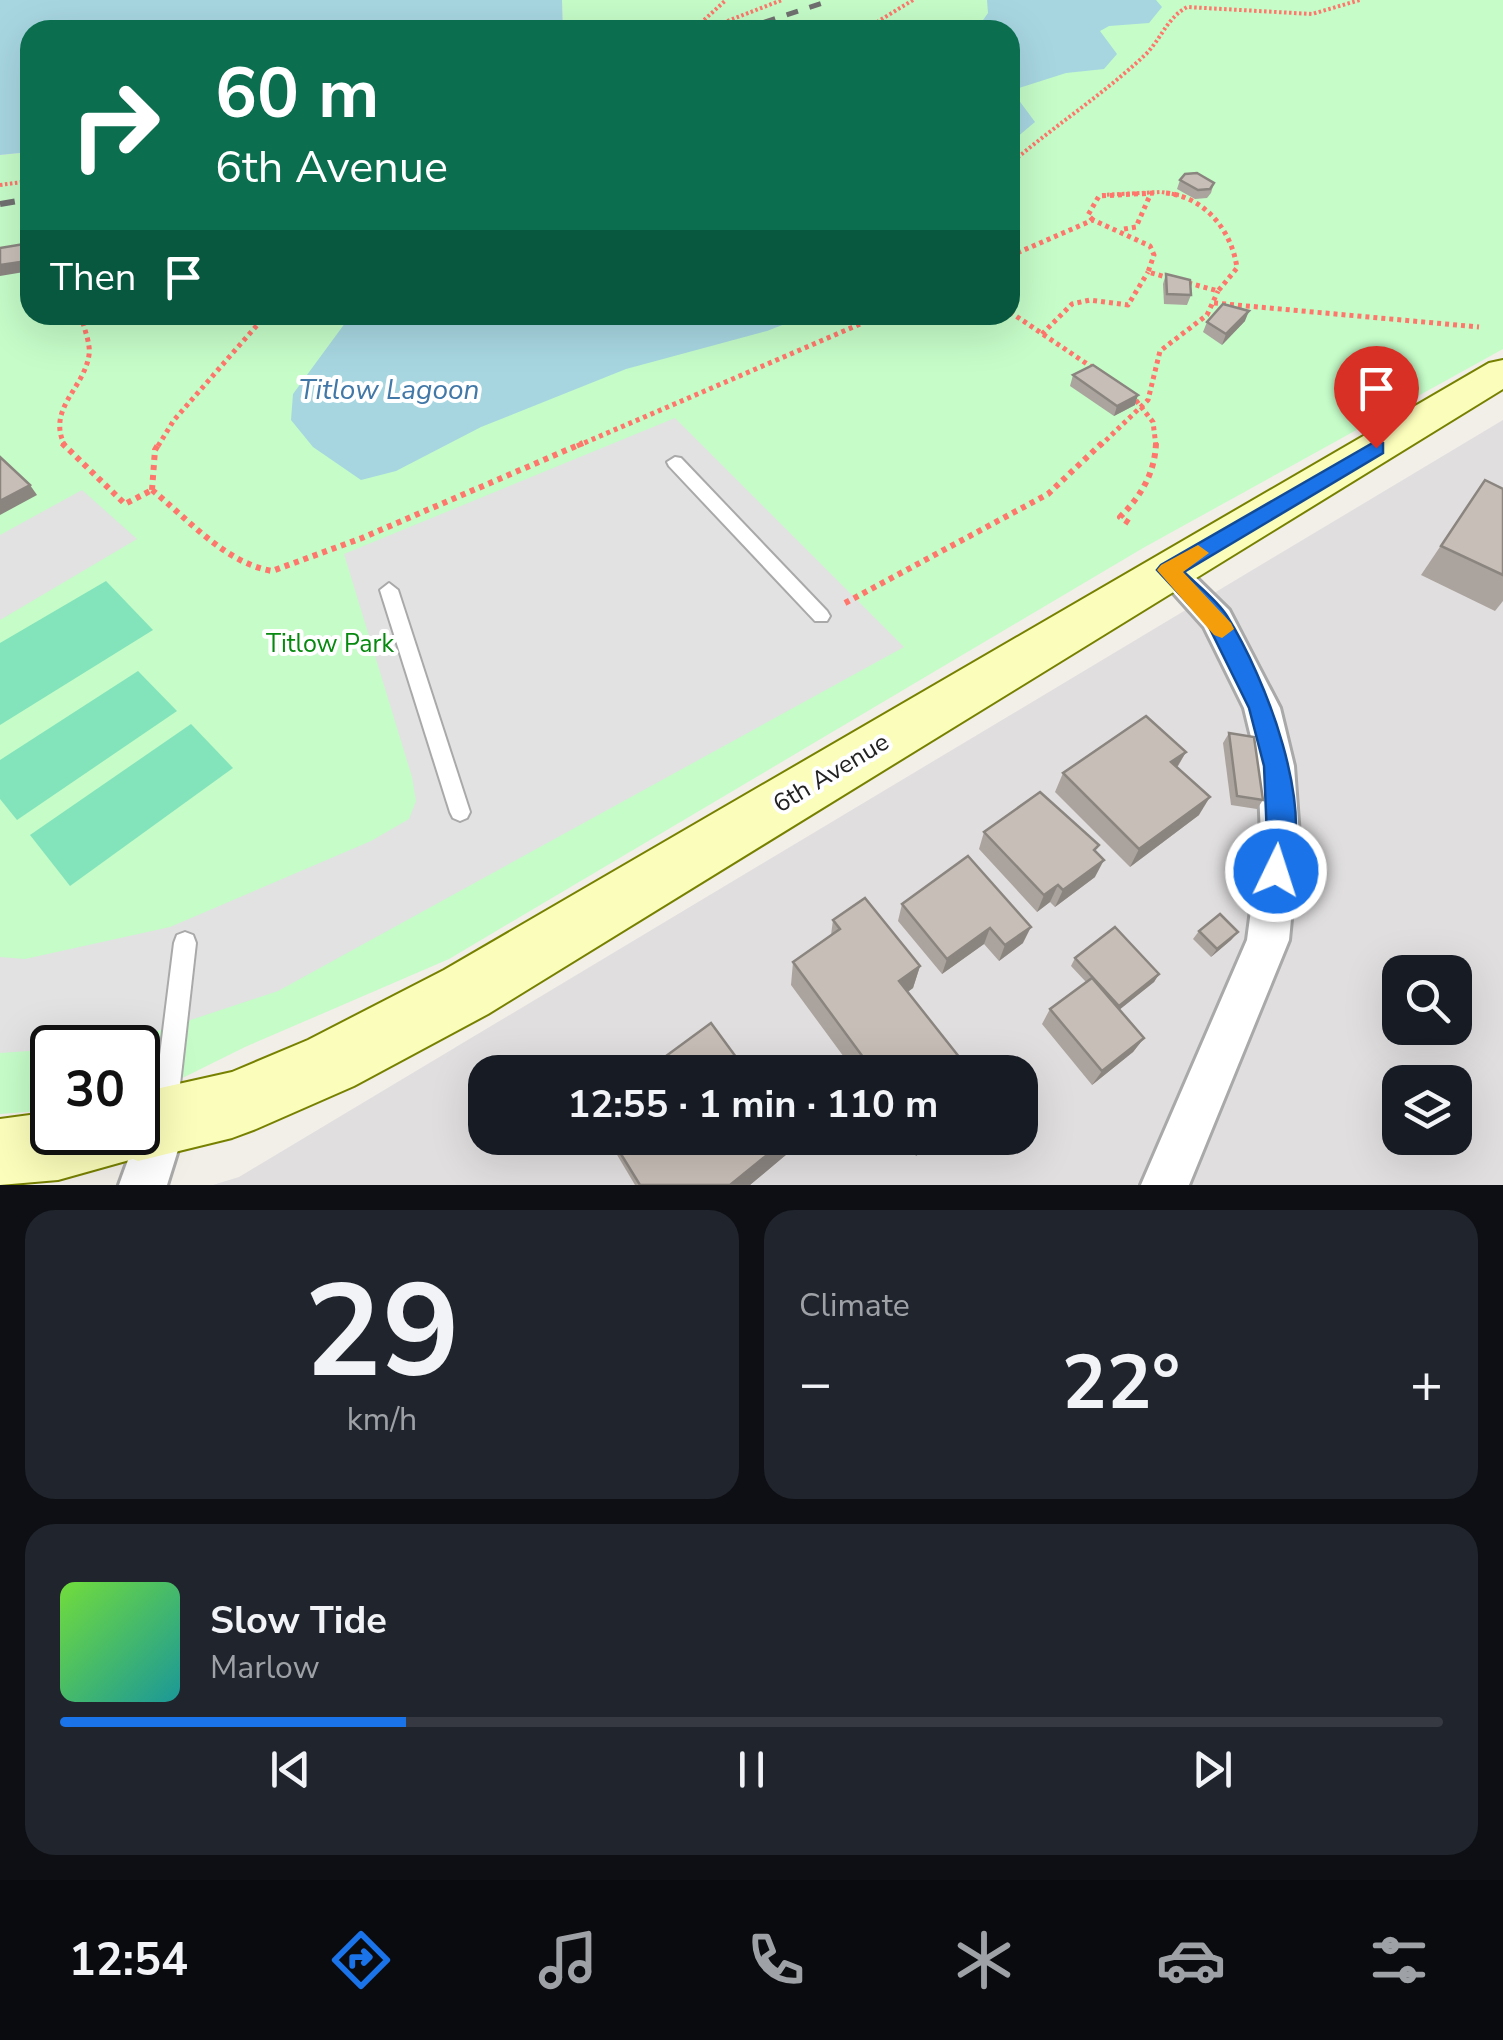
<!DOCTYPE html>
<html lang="en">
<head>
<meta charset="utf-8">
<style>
  :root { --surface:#171b24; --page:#20242c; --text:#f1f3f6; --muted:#9ea1a6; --line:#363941; --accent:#1a73e8 }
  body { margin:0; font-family:"Nunito Sans",sans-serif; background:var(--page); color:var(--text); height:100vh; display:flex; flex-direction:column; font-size:38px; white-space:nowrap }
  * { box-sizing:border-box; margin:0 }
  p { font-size:32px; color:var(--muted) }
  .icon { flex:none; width:55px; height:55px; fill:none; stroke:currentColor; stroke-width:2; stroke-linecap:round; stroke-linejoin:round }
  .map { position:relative; height:1185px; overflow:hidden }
  .details { display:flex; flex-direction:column; gap:25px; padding:25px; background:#0d0f14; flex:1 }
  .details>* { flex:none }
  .guide { position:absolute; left:20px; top:20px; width:1000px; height:305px; border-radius:30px; box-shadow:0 10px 40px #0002; background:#0b6e4f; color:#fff; overflow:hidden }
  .controls { position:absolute; left:1382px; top:955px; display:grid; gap:20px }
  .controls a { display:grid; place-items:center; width:90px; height:90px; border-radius:20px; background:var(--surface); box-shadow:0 10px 40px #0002; font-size:50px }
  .speed { position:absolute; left:30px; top:1025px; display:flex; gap:20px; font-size:50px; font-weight:700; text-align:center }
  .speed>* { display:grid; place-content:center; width:130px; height:130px; border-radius:50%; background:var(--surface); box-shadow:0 10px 40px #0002; line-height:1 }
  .speed .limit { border:5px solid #111; border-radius:15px; background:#fff; color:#111 }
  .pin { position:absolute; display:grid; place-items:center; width:85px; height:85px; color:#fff; margin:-102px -42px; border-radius:50% 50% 50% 0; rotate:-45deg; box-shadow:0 0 10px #0007 }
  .pin .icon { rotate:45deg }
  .me { position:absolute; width:110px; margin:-55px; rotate:4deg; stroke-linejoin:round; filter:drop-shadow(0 0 8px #0008) }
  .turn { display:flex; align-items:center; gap:35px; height:210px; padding:0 30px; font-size:45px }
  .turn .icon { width:130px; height:130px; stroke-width:2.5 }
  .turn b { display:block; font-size:70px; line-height:85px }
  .then { display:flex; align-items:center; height:95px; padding:0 30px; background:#0003; gap:20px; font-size:38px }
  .big { font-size:75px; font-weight:700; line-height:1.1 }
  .details .tile { flex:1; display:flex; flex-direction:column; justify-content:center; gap:15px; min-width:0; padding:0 35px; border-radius:30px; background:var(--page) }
  .details .dial { align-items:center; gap:0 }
  .dial b { font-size:130px; line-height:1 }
  .song { display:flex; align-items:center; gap:30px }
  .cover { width:120px; height:120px; border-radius:15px; background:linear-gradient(135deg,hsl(100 70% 55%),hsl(180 70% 35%)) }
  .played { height:10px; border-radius:5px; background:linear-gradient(90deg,var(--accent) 25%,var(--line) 25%) }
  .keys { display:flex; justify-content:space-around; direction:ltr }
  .heat { display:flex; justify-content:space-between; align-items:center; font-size:55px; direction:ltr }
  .details .tiles { flex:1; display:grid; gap:25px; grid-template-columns:1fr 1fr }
  .tile:last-child { grid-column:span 2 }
  .trip { position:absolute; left:468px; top:1055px; width:570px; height:100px; border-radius:30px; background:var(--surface); box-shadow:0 10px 40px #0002; font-weight:700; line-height:100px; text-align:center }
  .tabs { display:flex; height:160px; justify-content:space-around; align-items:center; background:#090b0e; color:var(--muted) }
  .tabs .icon { width:70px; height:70px }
  .tabs .on { color:var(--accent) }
  .tabs b { font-size:45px; color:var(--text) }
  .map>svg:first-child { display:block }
</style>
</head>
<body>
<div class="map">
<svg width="1503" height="1185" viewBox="0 0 1503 1185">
  <rect width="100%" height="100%" fill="#f2eee8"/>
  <path fill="#e0dedf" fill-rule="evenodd" d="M1503,420V1185H213L239,1177ZM1400,972H1455V1028H1400ZM485,1072H1020V1138H485ZM1400,1082H1455V1138H1400Z"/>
  <polygon fill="#c5fcc8" points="562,0 1503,0 1503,349 1143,548 449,959 245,1047 152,1093 138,1095 138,1048 52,1048 52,1110 0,1114 0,155 30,152 30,315 1010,315 1010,30 563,30"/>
  <g fill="#83e4bc">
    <polygon points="106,581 153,630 0,725 0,643"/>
    <polygon points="138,671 177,711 17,820 0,799 0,760"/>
    <polygon points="191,724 233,768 70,886 30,835"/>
  </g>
  <g fill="#e2e2e2">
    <polygon points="675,418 904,647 278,991 115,1045 0,1053 0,957 25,959 170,927 371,841 409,819 416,801 412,777 344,554"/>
    <polygon points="82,490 137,539 0,620 0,535"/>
  </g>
  <g fill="#a7d6e1">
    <polygon points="0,0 562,0 563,30 30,30 30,152 0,155"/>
    <polygon points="987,0 1156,0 1162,7 1149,23 1109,26 1100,31 1117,54 1104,69 1066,73 1019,88 1018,99 1035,122 1010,143 1010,30 976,30 988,13"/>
    <polygon points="351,315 808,315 767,331 626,369 481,427 396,471 361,480 313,447 291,420 293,394"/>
  </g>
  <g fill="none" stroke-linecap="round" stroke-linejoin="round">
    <g stroke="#a9a9a9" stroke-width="4">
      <g id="lane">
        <polygon points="675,457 681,458 827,611 830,616 827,621 815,621 669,466 667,462"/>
        <polygon points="389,583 398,590 470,812 467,818 460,821 453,818 450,812 380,590"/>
        <polygon points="185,932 193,935 196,943 177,1111 174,1120 165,1123 156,1120 153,1111 174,943 177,935"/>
      </g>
    </g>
    <g stroke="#a9a9a9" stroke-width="6">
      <g id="street">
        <polygon points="1169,558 1180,562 1229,610 1280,708 1294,766 1299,836 1289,940 1189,1185 1141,1185 1247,940 1261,836 1258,766 1244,708 1204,627 1153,570 1158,562"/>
        <polygon points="164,1098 180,1105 187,1121 167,1185 119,1185 148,1105"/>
      </g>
    </g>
    <g stroke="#778100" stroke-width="4">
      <polygon id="secondary" points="1503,360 1503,389 488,1014 354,1086 256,1129 232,1138 138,1161 133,1159 58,1180 0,1185 0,1119 52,1112 52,1132 138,1132 138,1093 232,1072 308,1040 444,970 1489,363"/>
    </g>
    <g stroke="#ff776c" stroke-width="4" stroke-dasharray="2.5 2.5" stroke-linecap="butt">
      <polyline points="693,30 726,0"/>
      <polyline points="704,30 782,0"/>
      <polyline points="864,30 913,0"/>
      <path d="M1010,164C1054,126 1104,94 1146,54C1161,39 1167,18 1187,7L1312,14L1360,0"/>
      <polyline points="0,185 30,181"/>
      <polyline points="1102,195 1161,192 1179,195"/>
    </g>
    <g stroke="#ff776c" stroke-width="5" stroke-dasharray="4 4" stroke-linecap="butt">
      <path d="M1166,193C1205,197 1232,231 1237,268L1218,291L1185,282"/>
      <polyline points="1093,220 1088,215 1099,196 1154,193"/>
      <polyline points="1124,229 1136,227 1151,193"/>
      <polyline points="1010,256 1093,220 1150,246 1154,255 1148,272 1173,279"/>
      <polyline points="1214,303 1479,327"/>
      <polyline points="1010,312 1096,370"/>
      <polyline points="1042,334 1072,304 1090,300 1128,305 1148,272"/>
      <polyline points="1131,394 1153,422 1156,446"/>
      <path d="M65,446C46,409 84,389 89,355C91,344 83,326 81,315"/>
      <polyline points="158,446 174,420 266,315"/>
      <polyline points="577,446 881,315"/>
      <polyline points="1100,446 1148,400 1160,351 1207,315 1218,291"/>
    </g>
    <g stroke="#ff776c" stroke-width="6" stroke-dasharray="5 5" stroke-linecap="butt">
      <polyline points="62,443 125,504 152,490"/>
      <path d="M152,490C188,519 225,563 272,571L362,538L583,443"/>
      <polyline points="152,490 155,450 159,443"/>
      <path d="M1129,523L1120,517C1141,496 1155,473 1156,443"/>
      <polyline points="845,603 1048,494 1102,443"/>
    </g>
    <use href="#lane" fill="#fff" fill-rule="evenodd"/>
    <use href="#street" fill="#fff" fill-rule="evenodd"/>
    <use href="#secondary" fill="#fbfdbb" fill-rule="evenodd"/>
    <polyline stroke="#707070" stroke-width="5" stroke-dasharray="12 12" stroke-linecap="butt" points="741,30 832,0"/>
    <polyline stroke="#707070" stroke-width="6" stroke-dasharray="15 15" stroke-linecap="butt" points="0,204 30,199"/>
  </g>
  <g fill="#aba39d">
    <polygon points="1180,180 1214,183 1211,193 1207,198 1195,199 1177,189"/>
    <polygon points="1166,274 1191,295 1187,305 1164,304 1163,284"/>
    <polygon points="1245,321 1222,345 1203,332 1207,322"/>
    <polygon points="1073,375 1135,405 1114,416 1070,386"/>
    <polygon points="1485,480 1503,489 1503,601 1495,611 1421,575"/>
    <polygon points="1229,733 1263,800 1257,809 1231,805 1223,743"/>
    <polygon points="1186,752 1177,768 1199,815 1130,867 1055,792 1063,773"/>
    <polygon points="984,832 1096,852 1095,877 1055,907 1050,902 1037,912 979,849"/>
    <polygon points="968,856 1023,943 999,961 984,944 942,974 898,921 902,904"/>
    <polygon points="833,920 920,966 913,988 907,992 971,1072 855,1072 791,985 793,962 831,935"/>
    <polygon points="1199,931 1238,932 1231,940 1211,957 1193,939"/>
    <polygon points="1075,958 1159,974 1154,982 1119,1010 1144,1038 1133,1052 1092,1085 1042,1024 1050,1009 1086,982 1071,966"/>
    <polygon points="607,1138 806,1138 750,1185 635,1185"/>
    <polygon points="902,1138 938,1138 916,1156"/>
  </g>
  <g fill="#8b8580">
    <polygon points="30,244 30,271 0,276 0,265"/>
    <polygon points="1249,311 1245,321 1222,345 1226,334"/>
    <polygon points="1138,395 1135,405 1114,416 1117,406"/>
    <polygon points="30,485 37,495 0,515 0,501"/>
    <polygon points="1186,752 1175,770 1171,762"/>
    <polygon points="1210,797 1199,815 1130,867 1139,849"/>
    <polygon points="1104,860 1095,877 1055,907 1063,890"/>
    <polygon points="1058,885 1050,902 1037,912 1044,895"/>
    <polygon points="1031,927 1023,943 999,961 1005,945"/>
    <polygon points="990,928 984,944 942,974 947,959"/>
    <polygon points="1238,932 1231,940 1211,957 1217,949"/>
    <polygon points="920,966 913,988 893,1003 899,981"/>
    <polygon points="1159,974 1154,982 1114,1014 1119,1006"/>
    <polygon points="1144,1038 1133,1052 1092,1085 1102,1071"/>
    <polygon points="788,1138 806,1138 750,1185 730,1185"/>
    <polygon points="924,1138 938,1138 916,1156 923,1139"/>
  </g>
  <g fill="#c7beb7" stroke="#8b8580" stroke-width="2.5">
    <polygon points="1197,173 1214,183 1210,189 1198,190 1180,180 1185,174"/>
    <polygon points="30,243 27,261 0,265 0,248"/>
    <polygon points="1166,274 1190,280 1191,295 1167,294"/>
    <polygon points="1223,304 1249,311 1226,334 1207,322"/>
    <polygon points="1093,365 1138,395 1117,406 1073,375"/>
    <polygon points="0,457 30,485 0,501"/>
    <polygon points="1485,480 1503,489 1503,575 1441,546"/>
    <polygon points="1146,716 1186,752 1171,762 1210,797 1139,849 1063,773"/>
    <polygon points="1229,733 1254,737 1263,800 1237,796"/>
    <polygon points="1040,792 1099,845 1094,850 1104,860 1063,890 1058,885 1044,895 984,832"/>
    <polygon points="968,856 1031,927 1005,945 990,928 947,959 902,904"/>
    <polygon points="865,898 920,966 899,981 971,1072 874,1072 793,962 840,929 833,920"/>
    <polygon points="1220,914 1238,932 1217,949 1199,931"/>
    <polygon points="1115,927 1159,974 1119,1006 1075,958"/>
    <polygon points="1092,978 1144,1038 1102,1071 1050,1009"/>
    <polygon points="711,1023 747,1072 664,1072 672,1066 666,1056"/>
    <polygon points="611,1138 788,1138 730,1185 640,1185"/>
  </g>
  <path fill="#1a73e8" stroke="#114b97" stroke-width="2.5" d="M1376,441L1383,443V453L1184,572C1198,586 1217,600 1227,616C1265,677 1318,810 1286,880L1276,884L1266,880L1262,871L1267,836L1264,766L1249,708L1208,625L1157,570L1161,565Z"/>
  <polygon fill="#f59e0b" points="1198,545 1209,553 1183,572 1231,623 1234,629 1222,638 1214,635 1157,570 1161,565"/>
  <g text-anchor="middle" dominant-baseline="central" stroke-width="8" stroke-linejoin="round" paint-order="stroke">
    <g font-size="25" fill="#06890e" stroke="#fff">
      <text x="330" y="644">Titlow Park</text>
    </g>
    <g font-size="25" fill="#222" stroke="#fff">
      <text transform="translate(831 773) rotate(-31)">6th Avenue</text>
    </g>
    <g font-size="28" font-style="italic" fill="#4278a7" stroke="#fff">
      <text x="389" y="390">Titlow Lagoon</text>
    </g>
  </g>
</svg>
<div class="controls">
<a><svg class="icon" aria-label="search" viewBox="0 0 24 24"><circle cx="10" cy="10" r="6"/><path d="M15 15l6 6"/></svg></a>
<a><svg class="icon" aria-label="layers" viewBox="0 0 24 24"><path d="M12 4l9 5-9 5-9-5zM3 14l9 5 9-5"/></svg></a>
</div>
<div class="speed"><div class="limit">30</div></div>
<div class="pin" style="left:1376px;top:448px;background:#d93025"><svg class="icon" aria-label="arrive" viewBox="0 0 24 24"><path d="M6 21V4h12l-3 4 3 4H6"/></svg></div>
<svg class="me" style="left:1276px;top:871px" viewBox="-20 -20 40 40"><circle r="17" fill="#1a73e8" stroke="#fff" stroke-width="3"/><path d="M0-11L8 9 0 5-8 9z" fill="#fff"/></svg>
<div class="trip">12:55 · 1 min · 110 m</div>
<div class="guide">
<div class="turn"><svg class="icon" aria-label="right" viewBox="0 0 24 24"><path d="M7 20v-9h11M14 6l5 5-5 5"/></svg><div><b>60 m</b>6th Avenue</div></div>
<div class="then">Then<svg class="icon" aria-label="arrive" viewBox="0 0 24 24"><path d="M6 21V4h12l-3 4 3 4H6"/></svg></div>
</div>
</div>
<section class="details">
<div class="tiles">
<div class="tile dial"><b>29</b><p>km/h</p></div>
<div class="tile"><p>Climate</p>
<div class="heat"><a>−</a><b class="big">22°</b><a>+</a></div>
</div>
<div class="tile">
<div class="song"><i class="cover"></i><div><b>Slow Tide</b><p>Marlow</p></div></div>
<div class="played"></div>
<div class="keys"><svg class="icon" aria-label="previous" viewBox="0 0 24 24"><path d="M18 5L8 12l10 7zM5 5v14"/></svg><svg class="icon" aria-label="pause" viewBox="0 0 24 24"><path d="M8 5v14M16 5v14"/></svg><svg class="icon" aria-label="next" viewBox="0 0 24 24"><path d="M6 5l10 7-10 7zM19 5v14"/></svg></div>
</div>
</div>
</section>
<nav class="tabs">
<b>12:54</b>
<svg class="icon on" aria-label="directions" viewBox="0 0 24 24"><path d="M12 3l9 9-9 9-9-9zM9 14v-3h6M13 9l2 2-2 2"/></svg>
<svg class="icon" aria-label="music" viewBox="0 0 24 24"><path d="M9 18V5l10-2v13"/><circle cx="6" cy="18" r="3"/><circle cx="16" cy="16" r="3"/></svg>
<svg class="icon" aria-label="phone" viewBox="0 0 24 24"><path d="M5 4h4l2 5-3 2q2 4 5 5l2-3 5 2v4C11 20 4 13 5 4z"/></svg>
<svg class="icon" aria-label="climate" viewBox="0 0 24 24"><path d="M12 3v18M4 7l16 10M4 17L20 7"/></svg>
<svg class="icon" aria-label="car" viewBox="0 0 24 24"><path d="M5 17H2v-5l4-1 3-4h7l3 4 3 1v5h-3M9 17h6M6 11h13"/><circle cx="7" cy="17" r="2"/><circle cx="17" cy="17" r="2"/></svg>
<svg class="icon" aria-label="filters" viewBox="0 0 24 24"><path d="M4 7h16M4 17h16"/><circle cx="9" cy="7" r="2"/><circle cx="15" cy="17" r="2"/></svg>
</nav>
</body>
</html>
